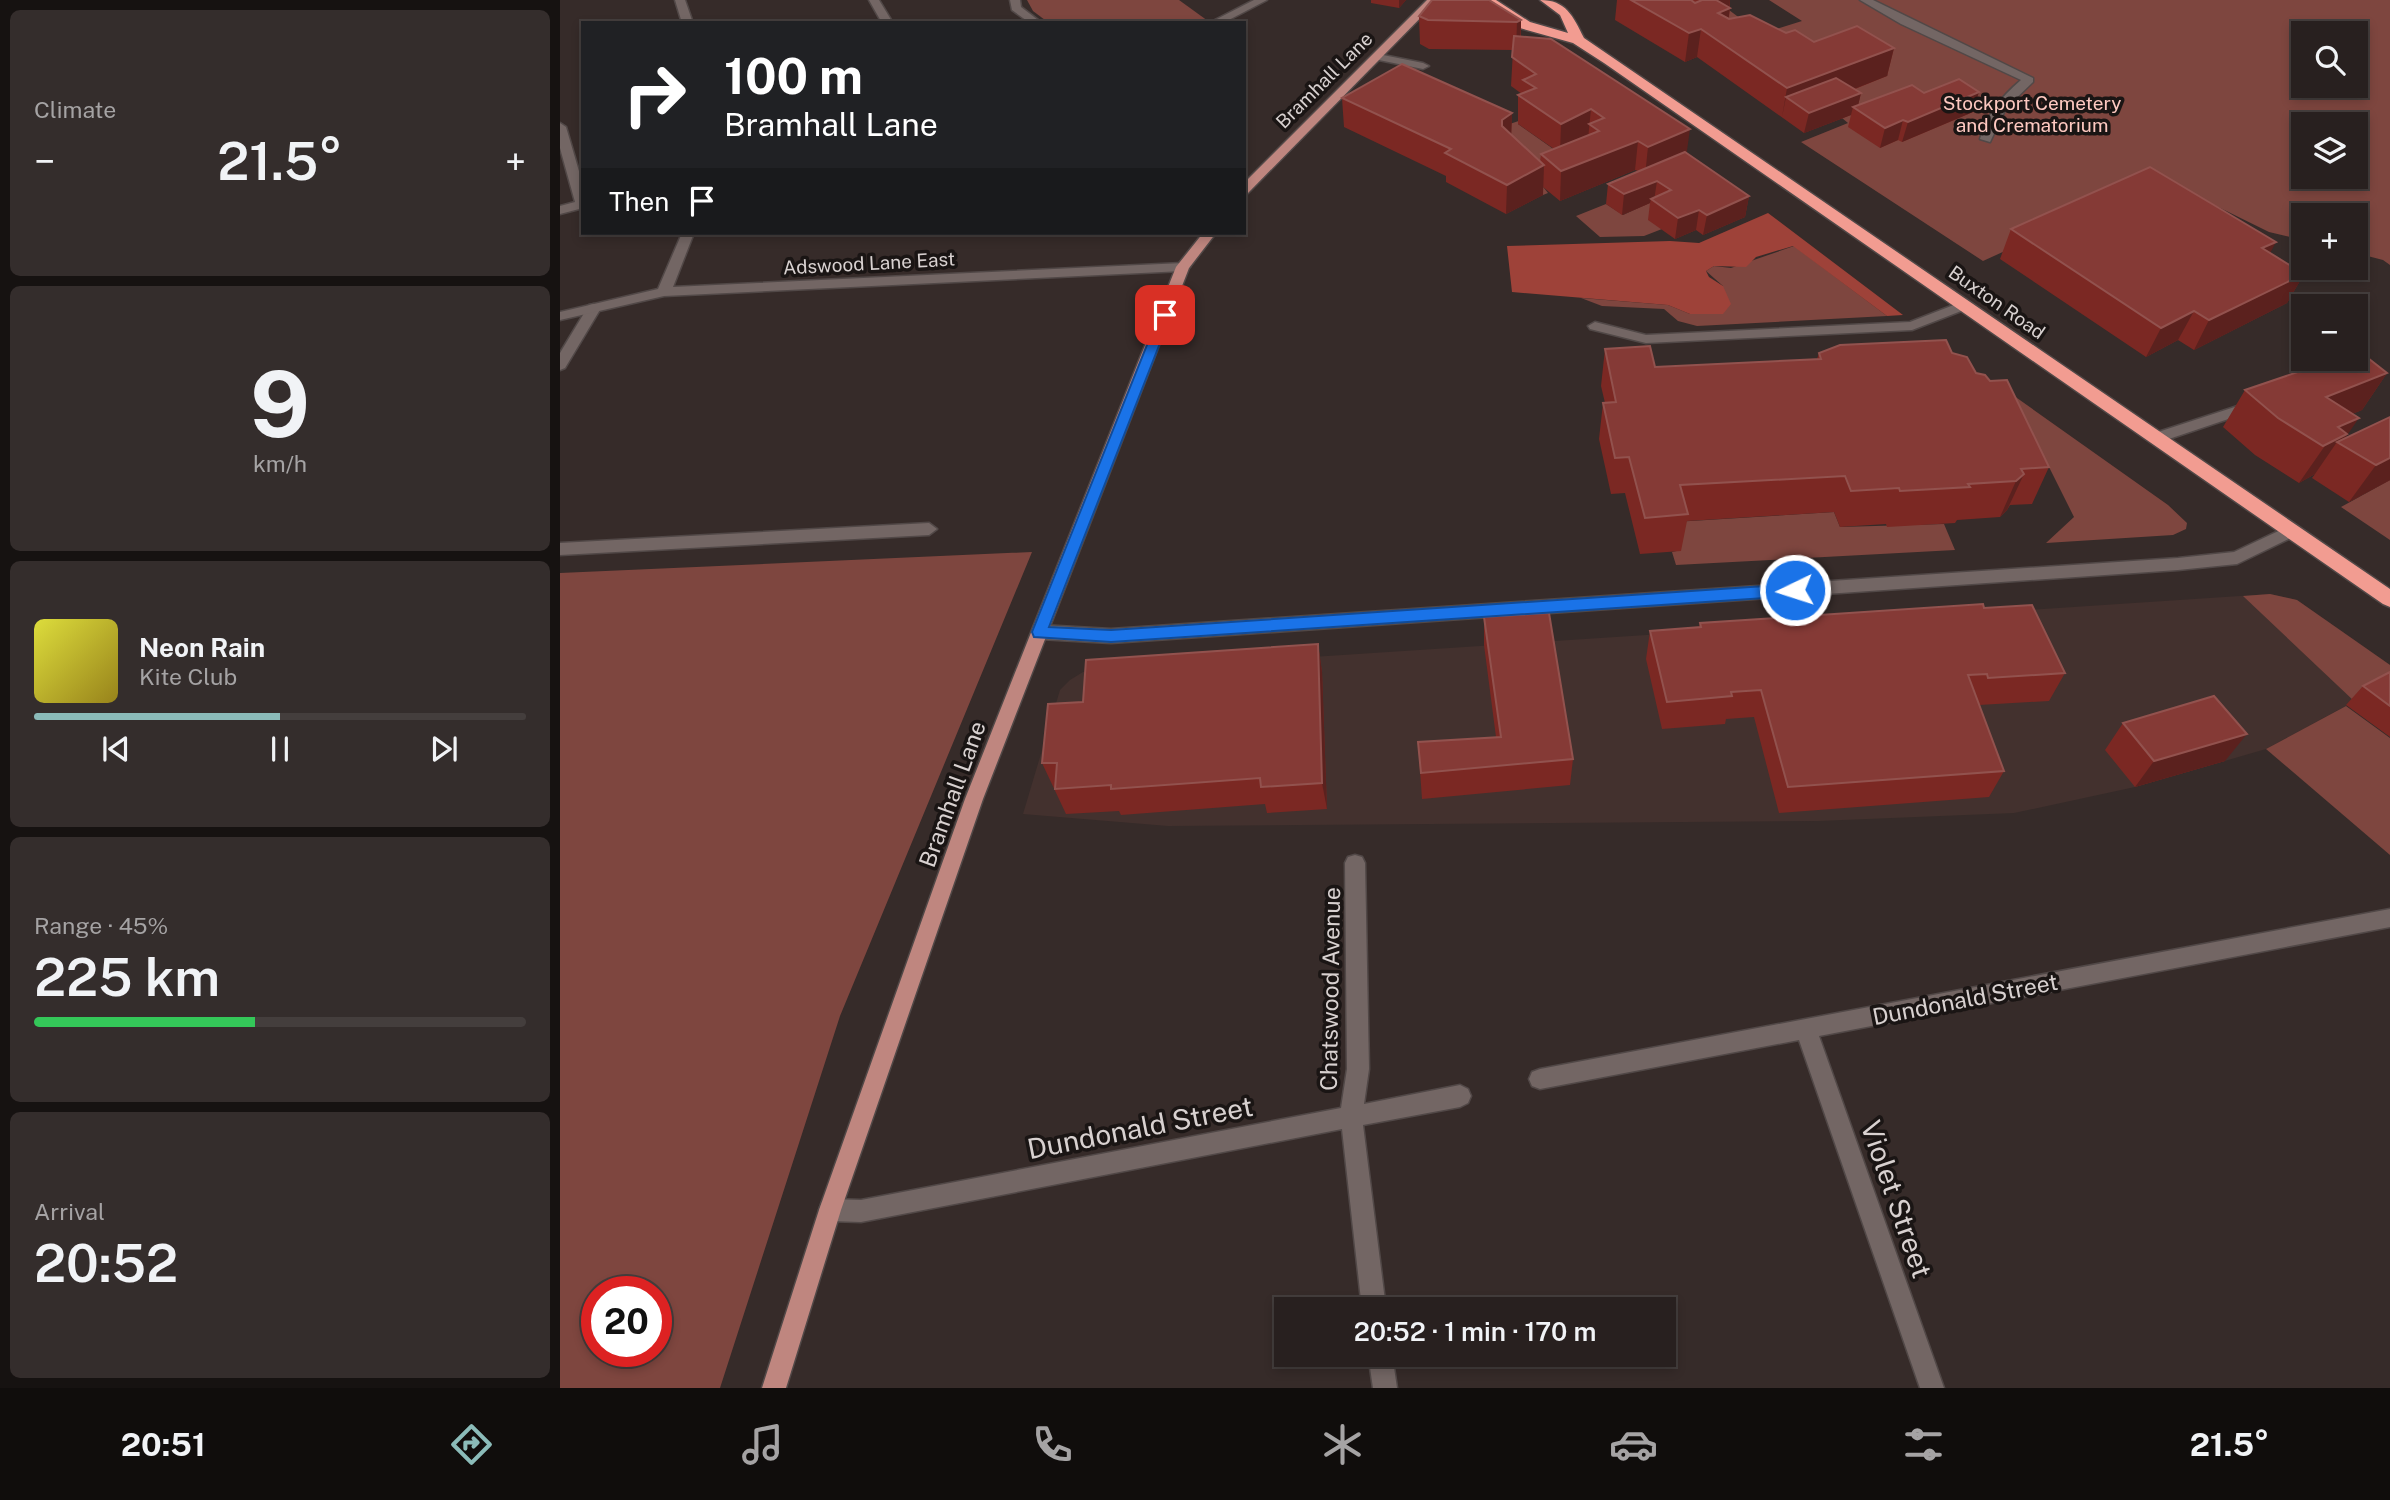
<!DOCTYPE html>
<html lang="en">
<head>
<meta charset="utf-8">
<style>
  :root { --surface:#28201f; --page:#342d2c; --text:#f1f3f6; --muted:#a5a3a4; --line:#443e3d; --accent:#8bbbb9 }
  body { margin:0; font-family:"Public Sans",sans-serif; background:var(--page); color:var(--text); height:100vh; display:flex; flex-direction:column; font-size:26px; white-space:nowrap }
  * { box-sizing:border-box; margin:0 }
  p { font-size:23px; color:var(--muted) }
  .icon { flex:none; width:38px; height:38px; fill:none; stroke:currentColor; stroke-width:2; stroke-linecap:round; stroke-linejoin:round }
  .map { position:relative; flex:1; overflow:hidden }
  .panel { display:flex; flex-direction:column; gap:10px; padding:10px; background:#161211; width:560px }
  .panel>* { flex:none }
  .top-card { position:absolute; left:21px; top:21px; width:665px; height:214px; border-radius:0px; box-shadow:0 4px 10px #0003,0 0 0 2px var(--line); background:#202124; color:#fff; overflow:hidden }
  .buttons { position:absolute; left:1731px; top:21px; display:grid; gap:14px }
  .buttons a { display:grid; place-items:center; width:77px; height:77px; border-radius:0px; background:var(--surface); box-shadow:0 4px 10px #0003,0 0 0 2px var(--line); font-size:35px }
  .speed { position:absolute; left:21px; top:1276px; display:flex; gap:14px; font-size:35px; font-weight:700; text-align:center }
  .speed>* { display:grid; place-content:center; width:91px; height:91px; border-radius:50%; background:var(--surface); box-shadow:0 4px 10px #0003,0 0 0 2px var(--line); line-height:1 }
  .speed .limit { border:10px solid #d22; background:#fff; color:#111 }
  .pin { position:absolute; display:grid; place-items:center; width:60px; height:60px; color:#fff; margin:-30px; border-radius:14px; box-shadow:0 4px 10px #0006 }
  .me { position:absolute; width:77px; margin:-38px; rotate:266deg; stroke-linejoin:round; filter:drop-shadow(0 0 5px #0008) }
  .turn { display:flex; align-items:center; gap:24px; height:147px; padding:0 28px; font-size:32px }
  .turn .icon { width:91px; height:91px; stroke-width:2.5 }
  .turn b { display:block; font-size:49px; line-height:60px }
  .then { display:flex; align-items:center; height:66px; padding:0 28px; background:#0003; gap:14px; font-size:26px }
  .big { font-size:52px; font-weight:600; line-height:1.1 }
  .panel .tile { flex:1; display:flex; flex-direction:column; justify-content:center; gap:10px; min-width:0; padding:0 24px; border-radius:10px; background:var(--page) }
  .panel .dial { align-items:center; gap:0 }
  .dial b { font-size:91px; line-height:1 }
  .song { display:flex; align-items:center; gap:21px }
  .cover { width:84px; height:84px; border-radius:10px; background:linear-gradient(135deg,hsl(60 70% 55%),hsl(50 70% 35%)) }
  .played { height:7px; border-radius:4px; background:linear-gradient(90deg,var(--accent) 50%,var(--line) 50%) }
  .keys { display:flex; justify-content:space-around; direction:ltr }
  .heat { display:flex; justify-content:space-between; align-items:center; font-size:38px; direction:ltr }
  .charge { height:10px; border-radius:5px; background:linear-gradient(90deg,#34c759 45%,var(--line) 0) }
  .trip { position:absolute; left:714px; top:1297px; width:402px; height:70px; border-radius:0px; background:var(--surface); box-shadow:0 4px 10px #0003,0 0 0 2px var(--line); font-weight:600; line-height:70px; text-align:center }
  .menu { display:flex; height:112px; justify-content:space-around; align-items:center; background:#100d0c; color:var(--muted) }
  .menu .icon { width:49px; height:49px }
  .menu .active { color:var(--accent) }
  .menu b { font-size:32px; color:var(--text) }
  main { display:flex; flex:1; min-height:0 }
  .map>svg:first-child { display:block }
</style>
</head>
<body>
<main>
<section class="panel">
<div class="tile"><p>Climate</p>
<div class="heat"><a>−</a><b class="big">21.5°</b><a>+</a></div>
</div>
<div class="tile dial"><b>9</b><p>km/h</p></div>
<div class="tile">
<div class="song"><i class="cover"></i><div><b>Neon Rain</b><p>Kite Club</p></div></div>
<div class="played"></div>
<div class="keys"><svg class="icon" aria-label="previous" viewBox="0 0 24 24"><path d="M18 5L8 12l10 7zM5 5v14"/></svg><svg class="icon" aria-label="pause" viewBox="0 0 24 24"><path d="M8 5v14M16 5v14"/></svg><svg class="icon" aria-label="next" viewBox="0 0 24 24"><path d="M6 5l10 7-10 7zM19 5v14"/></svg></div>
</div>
<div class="tile"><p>Range · 45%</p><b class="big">225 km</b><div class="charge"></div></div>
<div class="tile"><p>Arrival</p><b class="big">20:52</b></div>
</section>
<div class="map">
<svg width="1830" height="1388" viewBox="0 0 1830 1388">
  <rect width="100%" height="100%" fill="#362b29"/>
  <polygon fill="#43312e" points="1710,594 1737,600 1830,665 1830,682 1706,749 1575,787 1454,813 1258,821 608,826 463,814 500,690 510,680 523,672"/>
  <g fill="#7e463f" fill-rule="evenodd">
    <polygon points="467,0 619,0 648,21 489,23 473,11"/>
    <path d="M1209,0H1830V265L1823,260L1796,253V215H1743V240L1709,232L1644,200L1572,193L1423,261L1241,142L1288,123L1282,118L1295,113L1272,98L1328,75L1293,54L1164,47L1169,10L1201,34L1242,21ZM1743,33H1796V86H1743ZM1743,124H1796V177H1743Z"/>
    <polygon points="973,116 958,124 999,153 980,183 988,193 983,195 941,156 929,131"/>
    <polygon points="1094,201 1102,229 1084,236 1040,237 1016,216 1046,204 1063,215"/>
    <polygon points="1234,246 1327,316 1137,326 1118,321 1104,309 1042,306 1021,298 1108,305 1130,314 1163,286 1146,271 1154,266 1171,268"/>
    <polygon points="1440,386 1608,505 1627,523 1626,529 1613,535 1486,543 1514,517 1460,409"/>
    <polygon points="1830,480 1830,540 1781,507"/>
    <polygon points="1274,512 1280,527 1384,524 1395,550 1116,565 1112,552 1121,550 1114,522"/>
    <path d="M472,552L280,1016L160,1388H0V573ZM37,1292H96V1351H37Z"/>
    <polygon points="1710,594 1737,600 1830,665 1830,682 1794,701 1683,596"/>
    <polygon points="1786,706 1830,738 1830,855 1706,749"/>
  </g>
  <polygon fill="#9e4239" points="1208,213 1343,315 1327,316 1233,246 1196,257 1186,267 1154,266 1146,271 1149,277 1163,286 1171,304 1163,314 1130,314 1108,305 952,292 947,246 1110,241 1139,243"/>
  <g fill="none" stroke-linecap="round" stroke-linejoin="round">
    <g stroke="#514847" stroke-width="3">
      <g id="lane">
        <polygon points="309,0 319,0 333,23 322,23"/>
        <path d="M1300,0H1313L1473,78V82L1446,108L1430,142L1420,139C1427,114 1441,97 1461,80L1341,24Z"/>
        <polygon points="818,54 863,63 869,66 863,69 814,59 812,57"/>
        <polygon points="0,123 6,127 23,185 23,208 0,214 0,206 15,202 0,148"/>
        <polygon points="1404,301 1411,305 1409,308 1352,330 1086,343 1030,329 1028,326 1035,322 1086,335 1350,322"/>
        <polygon points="34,304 41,308 5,368 0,370 0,353 29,305"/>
        <polygon points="1693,401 1700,406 1698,409 1597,443 1590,438 1592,434"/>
        <polygon points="369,523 377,529 369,535 0,555 0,543"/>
        <polygon points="1731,525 1737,527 1739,531 1737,535 1677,564 1618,570 551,643 480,639 474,637 472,632 474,627 480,625 551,629 1618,558 1674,552"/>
      </g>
    </g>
    <g stroke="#514847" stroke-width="3">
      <g id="street">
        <polygon points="115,0 125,0 133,23 122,23"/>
        <polygon points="450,0 460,0 461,7 482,23 470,23 452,10"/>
        <polygon points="694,0 707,0 663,23 649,23"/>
        <polygon points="122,233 134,233 113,287 623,263 630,267 623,271 104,296 0,320 0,312 98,289"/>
        <polygon points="795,855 802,857 805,863 809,1069 804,1104 900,1085 908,1089 911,1096 908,1103 900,1107 803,1125 826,1309 802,1309 782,1129 301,1222 270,1221 262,1218 259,1210 262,1202 270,1199 301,1200 781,1108 787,1069 785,863 788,857"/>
        <polygon points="1830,909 1830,927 1259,1036 1384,1388 1360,1388 1239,1040 980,1089 972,1086 969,1079 972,1072 980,1069"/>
        <polygon points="808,1354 832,1354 837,1388 813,1388"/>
      </g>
    </g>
    <g stroke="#514847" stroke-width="3">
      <g id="primary">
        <polygon points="867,0 878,0 688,193 684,194 684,183"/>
        <polygon points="643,233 656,233 629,268 423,799 281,1210 226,1388 202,1388 259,1210 405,799 616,267"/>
      </g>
    </g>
    <g stroke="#514847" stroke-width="3">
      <path id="highway" d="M921,0H936L970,22L1008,33L1000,15L980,0C1006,0 1013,16 1024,38L1830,589V607L1823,604L1044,63L1013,43L960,28Z"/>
    </g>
    <use href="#lane" fill="#736664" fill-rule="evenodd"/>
    <use href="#street" fill="#736664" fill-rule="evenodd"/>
    <use href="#primary" fill="#bf867f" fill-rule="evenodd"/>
    <use href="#highway" fill="#f29c91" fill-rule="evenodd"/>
  </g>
  <g fill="#7b2823">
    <polygon points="811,0 846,0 839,8 811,3"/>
    <polygon points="1057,0 1170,0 1169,19 1254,42 1334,48 1327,76 1295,89 1301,93 1298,105 1364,93 1413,112 1342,142 1338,140 1320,148 1288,127 1291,115 1244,133 1137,57 1125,62 1055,20"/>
    <polygon points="859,16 961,20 961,37 1189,196 1185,217 1143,235 1136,230 1115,239 1088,220 1090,203 1062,215 1046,204 1048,184 1078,171 1075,170 1000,201 983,187 983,195 946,214 886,182 886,176 784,127 782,98 952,113 951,135 980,162 981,154 994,149 958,124 958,95 962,94 951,86 953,50 869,49 860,44"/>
    <polygon points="1451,229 1710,253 1744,274 1727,303 1634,350 1618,340 1586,357 1440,259"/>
    <polygon points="1045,349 1095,367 1257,359 1259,353 1392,353 1416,373 1489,467 1472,504 1450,505 1447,510 1440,517 1397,520 1395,523 1327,527 1326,524 1280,527 1274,512 1127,521 1121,551 1080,554 1065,493 1051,494 1039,439 1043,403 1045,403 1041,386"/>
    <polygon points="1827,373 1802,410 1792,414 1784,439 1830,417 1830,480 1789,502 1752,478 1755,474 1739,483 1695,455 1663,427 1685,390"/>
    <polygon points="1424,608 1505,673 1489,701 1419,705 1444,771 1429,797 1219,813 1194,717 1166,719 1165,724 1102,729 1086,659 1090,631 1139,627 1140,623"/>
    <polygon points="924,617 1013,759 1010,785 862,799 858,742 936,737 924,645"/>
    <polygon points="758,644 762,672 767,809 707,813 705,804 561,815 559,811 506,814 482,763 523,702"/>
    <polygon points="1830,672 1830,737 1786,705 1803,686"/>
    <polygon points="1563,723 1665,761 1575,787 1545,750"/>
  </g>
  <g fill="#5b211e">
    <polygon points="839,0 846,0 839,8"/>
    <polygon points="1152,0 1170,0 1169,9 1170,8 1166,36"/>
    <polygon points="961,20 960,48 956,51 957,22"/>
    <polygon points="1141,29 1137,57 1125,62 1129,33"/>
    <polygon points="1334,48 1327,76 1243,109 1226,97 1222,117 1227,88"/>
    <polygon points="1419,92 1413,112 1342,142 1348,122"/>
    <polygon points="1301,93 1297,110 1293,107 1291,115 1244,133 1249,113"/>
    <polygon points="1031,109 1028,139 1000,153 1001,124"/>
    <polygon points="952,113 951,142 942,149 942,120"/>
    <polygon points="1343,120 1338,140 1320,148 1325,128"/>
    <polygon points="1130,129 1126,158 1085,176 1088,147"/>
    <polygon points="1078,141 1075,170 1000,201 1001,171"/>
    <polygon points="984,165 983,195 946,214 947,185"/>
    <polygon points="1097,181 1094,201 1091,199 1090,203 1062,215 1064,194"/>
    <polygon points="1189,196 1185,217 1143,235 1147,215"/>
    <polygon points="1139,210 1136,230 1115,239 1118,218"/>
    <polygon points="1716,242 1700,272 1702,248"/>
    <polygon points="1744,274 1727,303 1634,350 1649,320"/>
    <polygon points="1634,311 1618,340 1586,357 1601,328"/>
    <polygon points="1827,373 1802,410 1742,434 1766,397"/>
    <polygon points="1799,418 1781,444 1777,442 1755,474 1739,483 1778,427"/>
    <polygon points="1830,458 1830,480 1789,502 1816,465"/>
    <polygon points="1464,474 1447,510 1440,517 1456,481"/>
    <polygon points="758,644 762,672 767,809 762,783"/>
    <polygon points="1687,734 1665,761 1575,787 1594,761"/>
  </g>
  <g fill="#853a36" stroke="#92524e" stroke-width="2">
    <polygon points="872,0 929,0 961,20 957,22 868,20 859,16"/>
    <polygon points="1071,0 1131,0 1135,3 1142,0 1156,0 1170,8 1158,13 1169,19 1190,15 1226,33 1235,30 1254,42 1297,26 1334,48 1227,88 1141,29 1129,33"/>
    <polygon points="954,36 991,39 1130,129 1088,147 1078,141 1001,171 981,154 1039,131 1029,124 1044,118 1031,109 1001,124 958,95 976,88 963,80 976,74 952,57"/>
    <polygon points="842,64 952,113 942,120 942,126 984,165 947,185 885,153 891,149 782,98"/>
    <polygon points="1276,78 1301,93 1249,113 1226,97"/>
    <polygon points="1399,79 1419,92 1348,122 1343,120 1325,128 1293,107 1352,85 1364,93"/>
    <polygon points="1125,152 1189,196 1147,215 1139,210 1118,218 1091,199 1111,190 1097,181 1064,194 1048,184"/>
    <polygon points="1590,167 1716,242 1702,248 1744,274 1649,320 1634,311 1601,328 1451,229"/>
    <polygon points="1386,340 1392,353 1407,357 1416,373 1425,375 1430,381 1447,380 1489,467 1461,469 1464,474 1456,481 1408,484 1410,487 1340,491 1339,488 1291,491 1285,476 1120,485 1128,514 1085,518 1069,457 1055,458 1043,403 1056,402 1045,349 1090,346 1095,367 1261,359 1259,353 1280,345"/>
    <polygon points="1799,351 1827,373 1766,397 1799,418 1778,427 1787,434 1763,446 1718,418 1685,390 1776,359 1796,359 1796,352"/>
    <polygon points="1830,417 1830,458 1816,465 1777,442"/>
    <polygon points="1423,604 1424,608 1472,605 1505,673 1428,678 1427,674 1408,675 1444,771 1228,787 1201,690 1171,692 1172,696 1107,702 1090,631 1141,627 1140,623"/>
    <polygon points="989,613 1013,759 861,773 858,742 941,737 924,617"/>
    <polygon points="758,644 762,783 701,787 700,778 551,789 551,785 495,789 497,763 482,763 488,704 523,702 526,660"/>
    <polygon points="1830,672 1830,706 1803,686"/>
    <polygon points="1654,696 1687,734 1594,761 1563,723"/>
  </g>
  <polygon fill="#1a73e8" stroke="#114b97" stroke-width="2" points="605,311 611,315 489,627 551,630 1235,584 1243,590 1235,596 551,642 474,637 472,632 599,315"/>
  <g text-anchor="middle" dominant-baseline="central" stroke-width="7" stroke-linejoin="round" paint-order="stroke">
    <g font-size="19" fill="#d8d1d0" stroke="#1a1514">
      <text transform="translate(764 80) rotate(-45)">Bramhall Lane</text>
      <text transform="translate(309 263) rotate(-3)">Adswood Lane East</text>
      <text transform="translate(1437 302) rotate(35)">Buxton Road</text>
    </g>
    <g font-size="19" fill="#fec9c1" stroke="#1a1514">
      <text x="1472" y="103">Stockport Cemetery<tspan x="1472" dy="22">and Crematorium</tspan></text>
    </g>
    <g font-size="23" fill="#d8d1d0" stroke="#1a1514">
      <text transform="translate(392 794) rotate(-70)">Bramhall Lane</text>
      <text transform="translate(770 989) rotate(-89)">Chatswood Avenue</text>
      <text transform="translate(1405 999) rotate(-11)">Dundonald Street</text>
    </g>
    <g font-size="28" fill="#d8d1d0" stroke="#1a1514">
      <text transform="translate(580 1127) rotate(-11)">Dundonald Street</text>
      <text transform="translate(1337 1199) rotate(71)">Violet Street</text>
    </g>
  </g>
</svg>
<div class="buttons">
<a><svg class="icon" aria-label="search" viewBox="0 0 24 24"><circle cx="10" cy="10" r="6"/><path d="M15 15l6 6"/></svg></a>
<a><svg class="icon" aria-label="layers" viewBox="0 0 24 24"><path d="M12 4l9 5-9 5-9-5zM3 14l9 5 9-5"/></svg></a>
<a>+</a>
<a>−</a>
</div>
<div class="speed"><div class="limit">20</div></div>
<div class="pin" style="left:605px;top:315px;background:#d93025"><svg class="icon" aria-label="arrive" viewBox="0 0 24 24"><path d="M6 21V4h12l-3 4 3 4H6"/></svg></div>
<svg class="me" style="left:1235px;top:590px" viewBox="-20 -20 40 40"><circle r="17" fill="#1a73e8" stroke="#fff" stroke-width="3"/><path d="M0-11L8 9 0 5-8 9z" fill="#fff"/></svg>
<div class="trip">20:52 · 1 min · 170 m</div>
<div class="top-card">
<div class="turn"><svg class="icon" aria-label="right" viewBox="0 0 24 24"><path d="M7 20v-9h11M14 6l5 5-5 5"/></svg><div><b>100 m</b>Bramhall Lane</div></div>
<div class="then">Then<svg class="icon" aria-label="arrive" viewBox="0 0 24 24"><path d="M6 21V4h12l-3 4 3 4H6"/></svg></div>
</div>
</div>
</main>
<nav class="menu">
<b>20:51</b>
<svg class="icon active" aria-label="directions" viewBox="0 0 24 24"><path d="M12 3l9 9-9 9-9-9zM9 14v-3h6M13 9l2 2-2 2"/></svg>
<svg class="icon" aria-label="music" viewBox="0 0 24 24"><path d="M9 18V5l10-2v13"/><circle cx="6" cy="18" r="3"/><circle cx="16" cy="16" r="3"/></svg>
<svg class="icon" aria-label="phone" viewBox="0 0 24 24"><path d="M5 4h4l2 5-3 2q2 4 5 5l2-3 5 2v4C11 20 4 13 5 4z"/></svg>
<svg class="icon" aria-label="climate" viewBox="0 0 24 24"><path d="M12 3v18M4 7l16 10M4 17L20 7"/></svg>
<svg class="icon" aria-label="car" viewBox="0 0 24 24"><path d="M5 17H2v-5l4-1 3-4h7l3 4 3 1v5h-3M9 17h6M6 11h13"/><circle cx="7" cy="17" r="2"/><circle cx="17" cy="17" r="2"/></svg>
<svg class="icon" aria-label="filters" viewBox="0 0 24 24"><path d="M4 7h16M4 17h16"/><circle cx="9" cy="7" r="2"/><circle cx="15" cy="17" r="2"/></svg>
<b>21.5°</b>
</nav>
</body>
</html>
